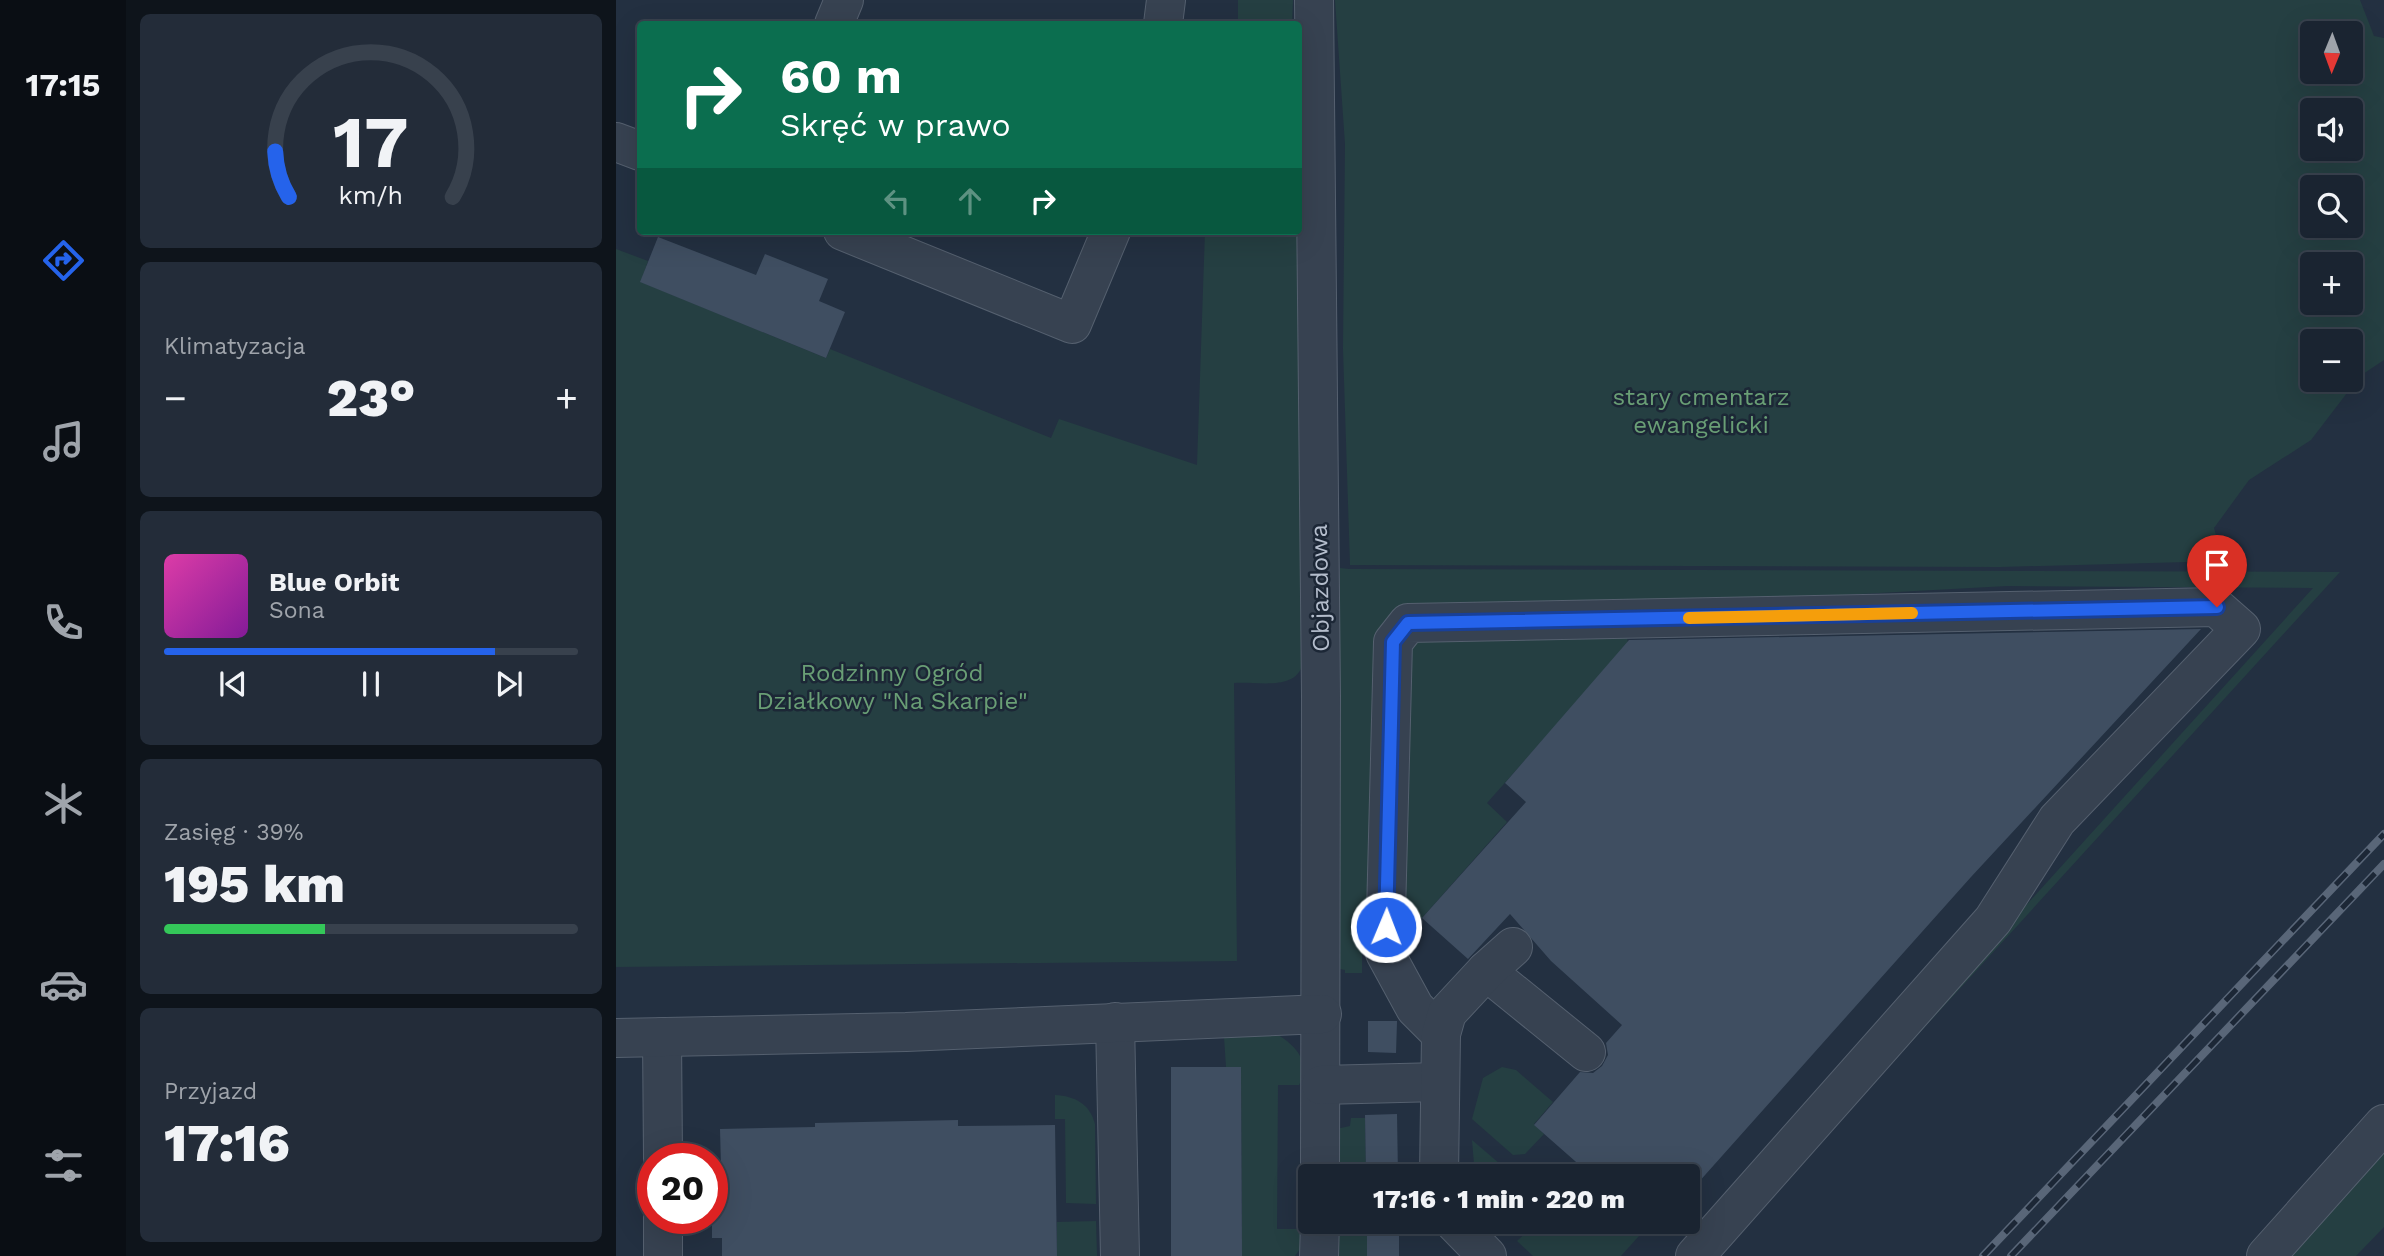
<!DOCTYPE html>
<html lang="pl">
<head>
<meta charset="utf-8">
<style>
  :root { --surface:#1a2431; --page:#232c39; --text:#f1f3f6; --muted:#9fa4ab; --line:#38414d; --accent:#2563eb }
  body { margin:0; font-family:"Work Sans",sans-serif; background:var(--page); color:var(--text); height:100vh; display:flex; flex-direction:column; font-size:26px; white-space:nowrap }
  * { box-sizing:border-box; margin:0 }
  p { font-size:23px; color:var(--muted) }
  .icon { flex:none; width:38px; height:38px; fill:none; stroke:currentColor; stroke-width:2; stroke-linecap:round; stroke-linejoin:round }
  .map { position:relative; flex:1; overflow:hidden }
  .sheet { display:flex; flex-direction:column; gap:14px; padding:14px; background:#0e141b; width:490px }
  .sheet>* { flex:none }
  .top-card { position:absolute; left:21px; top:21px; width:665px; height:214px; border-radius:7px; box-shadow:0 7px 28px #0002,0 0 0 2px var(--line); background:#0b6e4f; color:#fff; overflow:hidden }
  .needle { width:46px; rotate:181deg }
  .buttons { position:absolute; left:1684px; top:21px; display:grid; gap:14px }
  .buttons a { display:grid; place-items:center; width:63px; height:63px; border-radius:7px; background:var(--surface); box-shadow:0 7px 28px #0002,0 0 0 2px var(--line); font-size:35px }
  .speed { position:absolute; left:21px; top:1143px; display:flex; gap:14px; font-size:35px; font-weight:700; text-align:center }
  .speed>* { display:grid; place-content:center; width:91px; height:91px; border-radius:50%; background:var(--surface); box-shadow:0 7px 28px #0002,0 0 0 2px var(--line); line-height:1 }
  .speed .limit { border:10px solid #d22; background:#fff; color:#111 }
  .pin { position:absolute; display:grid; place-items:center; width:60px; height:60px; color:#fff; margin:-72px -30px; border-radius:50% 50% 50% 0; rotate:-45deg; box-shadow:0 0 7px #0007 }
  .pin .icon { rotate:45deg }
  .me { position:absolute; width:77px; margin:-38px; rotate:1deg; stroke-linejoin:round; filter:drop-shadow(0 0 5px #0008) }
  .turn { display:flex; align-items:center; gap:24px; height:147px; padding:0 28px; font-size:32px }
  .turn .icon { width:91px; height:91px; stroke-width:2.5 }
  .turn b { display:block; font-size:49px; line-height:60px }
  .lanes { display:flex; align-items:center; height:66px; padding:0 28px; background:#0003; justify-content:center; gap:35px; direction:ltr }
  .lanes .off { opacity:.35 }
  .big { font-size:52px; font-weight:800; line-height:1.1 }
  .sheet .tile { flex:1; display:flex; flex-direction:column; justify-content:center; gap:10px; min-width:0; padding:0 24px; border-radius:10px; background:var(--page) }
  .sheet .dial { align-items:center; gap:0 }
  .dial svg { height:182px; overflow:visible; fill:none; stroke:var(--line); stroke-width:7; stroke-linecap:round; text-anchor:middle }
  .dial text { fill:var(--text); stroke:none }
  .song { display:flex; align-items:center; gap:21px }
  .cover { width:84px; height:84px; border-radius:10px; background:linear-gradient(135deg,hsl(320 70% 55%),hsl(290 70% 35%)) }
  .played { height:7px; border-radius:4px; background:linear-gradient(90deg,var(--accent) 80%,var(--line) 80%) }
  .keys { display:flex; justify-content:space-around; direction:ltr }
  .heat { display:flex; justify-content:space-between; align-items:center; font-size:38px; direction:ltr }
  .charge { height:10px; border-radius:5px; background:linear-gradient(90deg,#34c759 39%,var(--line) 0) }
  .trip { position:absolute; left:682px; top:1164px; width:402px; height:70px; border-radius:7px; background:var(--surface); box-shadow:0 7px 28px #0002,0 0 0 2px var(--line); font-weight:800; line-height:70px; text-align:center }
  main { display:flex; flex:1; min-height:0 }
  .tab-bar { display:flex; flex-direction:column; width:126px; justify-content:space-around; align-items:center; background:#0a0e14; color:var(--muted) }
  .tab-bar .icon { width:49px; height:49px }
  .tab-bar .on { color:var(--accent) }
  .tab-bar b { font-size:32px; color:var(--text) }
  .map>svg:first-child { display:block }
</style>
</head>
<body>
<main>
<nav class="tab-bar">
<b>17:15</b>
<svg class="icon on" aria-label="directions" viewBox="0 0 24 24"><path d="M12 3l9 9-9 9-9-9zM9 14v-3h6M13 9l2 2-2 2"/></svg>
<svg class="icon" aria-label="music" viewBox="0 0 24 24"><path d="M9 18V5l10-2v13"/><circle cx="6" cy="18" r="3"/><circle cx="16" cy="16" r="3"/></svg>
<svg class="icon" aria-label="phone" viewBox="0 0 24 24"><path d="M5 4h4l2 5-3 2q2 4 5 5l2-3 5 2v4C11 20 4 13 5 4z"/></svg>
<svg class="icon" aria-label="climate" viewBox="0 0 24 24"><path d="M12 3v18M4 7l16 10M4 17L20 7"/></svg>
<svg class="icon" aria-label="car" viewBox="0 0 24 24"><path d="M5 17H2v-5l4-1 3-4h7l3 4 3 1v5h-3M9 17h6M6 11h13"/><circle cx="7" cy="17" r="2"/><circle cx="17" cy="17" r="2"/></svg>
<svg class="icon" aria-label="filters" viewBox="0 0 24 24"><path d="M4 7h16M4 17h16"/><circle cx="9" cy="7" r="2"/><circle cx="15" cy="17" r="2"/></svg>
</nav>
<section class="sheet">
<div class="tile dial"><svg viewBox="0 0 100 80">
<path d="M14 69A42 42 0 1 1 86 69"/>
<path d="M14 69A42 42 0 0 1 8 49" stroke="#2563eb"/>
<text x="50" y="56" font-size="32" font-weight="700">17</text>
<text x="50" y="72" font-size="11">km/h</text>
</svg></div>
<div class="tile"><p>Klimatyzacja</p>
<div class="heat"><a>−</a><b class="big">23°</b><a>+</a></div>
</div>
<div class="tile">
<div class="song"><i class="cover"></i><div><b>Blue Orbit</b><p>Sona</p></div></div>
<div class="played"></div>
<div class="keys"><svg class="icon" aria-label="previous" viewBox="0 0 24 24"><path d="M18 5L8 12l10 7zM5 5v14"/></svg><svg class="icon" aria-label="pause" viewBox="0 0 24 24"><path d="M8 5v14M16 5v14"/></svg><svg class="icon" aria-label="next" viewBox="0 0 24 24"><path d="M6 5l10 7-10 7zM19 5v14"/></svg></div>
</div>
<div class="tile"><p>Zasięg · 39%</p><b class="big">195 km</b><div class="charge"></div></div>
<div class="tile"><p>Przyjazd</p><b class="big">17:16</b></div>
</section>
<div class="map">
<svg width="1768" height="1256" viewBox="0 0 1768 1256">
  <rect width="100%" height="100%" fill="#233041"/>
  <g fill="#253f42" fill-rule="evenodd">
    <polygon points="622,0 677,0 676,24 622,24"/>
    <path d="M719,0H1744L1758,36L1768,38V360L1744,376L1695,440L1633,480L1598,528L1607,561L1384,567L734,565L727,349L729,144ZM1696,33H1734V72H1696ZM1696,110H1734V149H1696ZM1696,187H1734V226H1696ZM1696,264H1734V303H1696ZM1696,341H1734V380H1696Z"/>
    <path d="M589,231H681L687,662C682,692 641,681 618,683L621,961L0,967V249L32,261L25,282L210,358L214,349L435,438L443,419L581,465Z"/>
    <polygon points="724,568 733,569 1724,572 1100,1256 1093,1256 1697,588 1391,586 1007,607 1012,644 871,803 891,822 806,918 746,919 746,973 729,973 729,970 724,969"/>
    <path d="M657,1032C676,1042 698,1062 683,1085H662L661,1229H688L684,1249L679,1256H626L625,1067H610L608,1037Z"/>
    <polygon points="886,1067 900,1070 937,1102 918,1124 928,1134 909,1154 897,1155 856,1119 867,1078"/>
    <path d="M439,1095C459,1096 474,1104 479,1124L480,1204L450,1203L449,1119H439Z"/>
    <polygon points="735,1118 749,1118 750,1176 720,1176 720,1129 734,1126"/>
    <polygon points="856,1140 898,1176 859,1176"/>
    <polygon points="1768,1150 1768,1227 1740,1256 1671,1256"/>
    <polygon points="480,1221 481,1256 441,1256 441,1222"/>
    <rect x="720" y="1222" width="31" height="34"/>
    <polygon points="921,1222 1027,1222 1032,1226 1005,1256 917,1256 901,1241"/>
  </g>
  <g fill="#3f4e61">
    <polygon points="42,237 140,275 149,254 212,279 203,301 229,312 210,358 24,282"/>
    <polygon points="1585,629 1355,877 1073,1193 1073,1176 976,1176 918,1125 964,1072 977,1073 986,1066 992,1055 990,1043 1006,1025 935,961 894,914 852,959 806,918 910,802 889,783 1013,640"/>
    <polygon points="752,1021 781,1021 780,1053 752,1052"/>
    <polygon points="555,1067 625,1067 626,1256 555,1256"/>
    <polygon points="781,1114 782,1176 750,1176 749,1115"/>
    <polygon points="342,1120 342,1126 439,1125 441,1256 106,1256 106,1238 96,1238 96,1204 106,1204 104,1129 199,1127 199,1123"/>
    <rect x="751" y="1222" width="32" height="34"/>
  </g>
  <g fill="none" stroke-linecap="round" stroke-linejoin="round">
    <g stroke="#55606f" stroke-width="40">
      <g id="minor">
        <polyline points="698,0 705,696 704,1176"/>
        <polyline points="218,24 228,0"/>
        <polyline points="547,24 550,0"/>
        <polyline points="0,142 24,151"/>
        <polyline points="227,231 456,324 495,231"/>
        <polyline points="870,971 970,1052"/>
        <polyline points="499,1022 504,1256"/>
        <polyline points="825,1034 799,1008 769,953 777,642 792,623 1600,607 1625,629 1441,820 1377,920 1079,1256"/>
        <polyline points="46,1037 47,1158"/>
        <polyline points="0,1038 290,1032 706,1014"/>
        <polyline points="705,1085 824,1082"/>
        <polyline points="823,1176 825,1034 831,1013 870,971 897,947"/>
        <polyline points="47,1218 47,1256"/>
        <polyline points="838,1222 871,1256"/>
        <polyline points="703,1256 704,1222"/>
        <polyline points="1650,1256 1768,1124"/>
      </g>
    </g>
    <use href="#minor" stroke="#374251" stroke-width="38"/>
    <g stroke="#596678" stroke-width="8">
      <g id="rail">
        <polyline points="1367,1256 1768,834"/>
        <polyline points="1395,1256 1768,864"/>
      </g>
    </g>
    <use href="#rail" stroke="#1c2736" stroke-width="5" stroke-dasharray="16" stroke-linecap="butt"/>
  </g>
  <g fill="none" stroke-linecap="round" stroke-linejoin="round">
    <g stroke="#184099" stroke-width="18">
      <polyline id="route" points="770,927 777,642 792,623 1601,607"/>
    </g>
    <use href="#route" stroke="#2563eb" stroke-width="12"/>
    <polyline stroke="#f59e0b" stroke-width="12" points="1073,618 1296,613"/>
  </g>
  <g text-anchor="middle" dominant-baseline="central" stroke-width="5" stroke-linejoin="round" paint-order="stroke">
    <g font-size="24" fill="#699e75" stroke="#1c2736">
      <text x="1085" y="397">stary cmentarz<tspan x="1085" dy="28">ewangelicki</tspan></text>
      <text x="276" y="673">Rodzinny Ogród<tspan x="276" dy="28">Działkowy "Na Skarpie"</tspan></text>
    </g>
    <g font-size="24" fill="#b4bdcc" stroke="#1c2736">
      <text transform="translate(704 588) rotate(-91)">Objazdowa</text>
    </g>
  </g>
</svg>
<div class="buttons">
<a><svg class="needle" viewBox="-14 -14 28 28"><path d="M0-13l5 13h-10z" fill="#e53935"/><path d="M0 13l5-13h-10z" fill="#9fa4ab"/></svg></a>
<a><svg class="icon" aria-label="sound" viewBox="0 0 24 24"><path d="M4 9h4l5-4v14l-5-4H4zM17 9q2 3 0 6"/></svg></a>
<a><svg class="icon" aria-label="search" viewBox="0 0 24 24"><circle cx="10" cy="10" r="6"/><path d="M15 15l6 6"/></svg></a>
<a>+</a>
<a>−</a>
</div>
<div class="speed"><div class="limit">20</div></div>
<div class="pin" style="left:1601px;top:607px;background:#d93025"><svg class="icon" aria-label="arrive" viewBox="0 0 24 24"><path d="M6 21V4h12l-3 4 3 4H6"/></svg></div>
<svg class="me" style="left:770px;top:927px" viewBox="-20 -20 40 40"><circle r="17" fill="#2563eb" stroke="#fff" stroke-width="3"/><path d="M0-11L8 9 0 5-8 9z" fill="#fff"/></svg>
<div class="trip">17:16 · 1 min · 220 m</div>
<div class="top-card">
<div class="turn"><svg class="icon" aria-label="right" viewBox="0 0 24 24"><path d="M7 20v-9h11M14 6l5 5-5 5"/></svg><div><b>60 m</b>Skręć w prawo</div></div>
<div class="lanes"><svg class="icon off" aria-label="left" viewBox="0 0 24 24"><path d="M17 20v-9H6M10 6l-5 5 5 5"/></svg><svg class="icon off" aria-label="ahead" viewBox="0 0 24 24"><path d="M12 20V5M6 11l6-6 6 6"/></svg><svg class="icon" aria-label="right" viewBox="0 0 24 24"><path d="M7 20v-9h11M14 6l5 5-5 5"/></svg></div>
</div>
</div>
</main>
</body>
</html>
